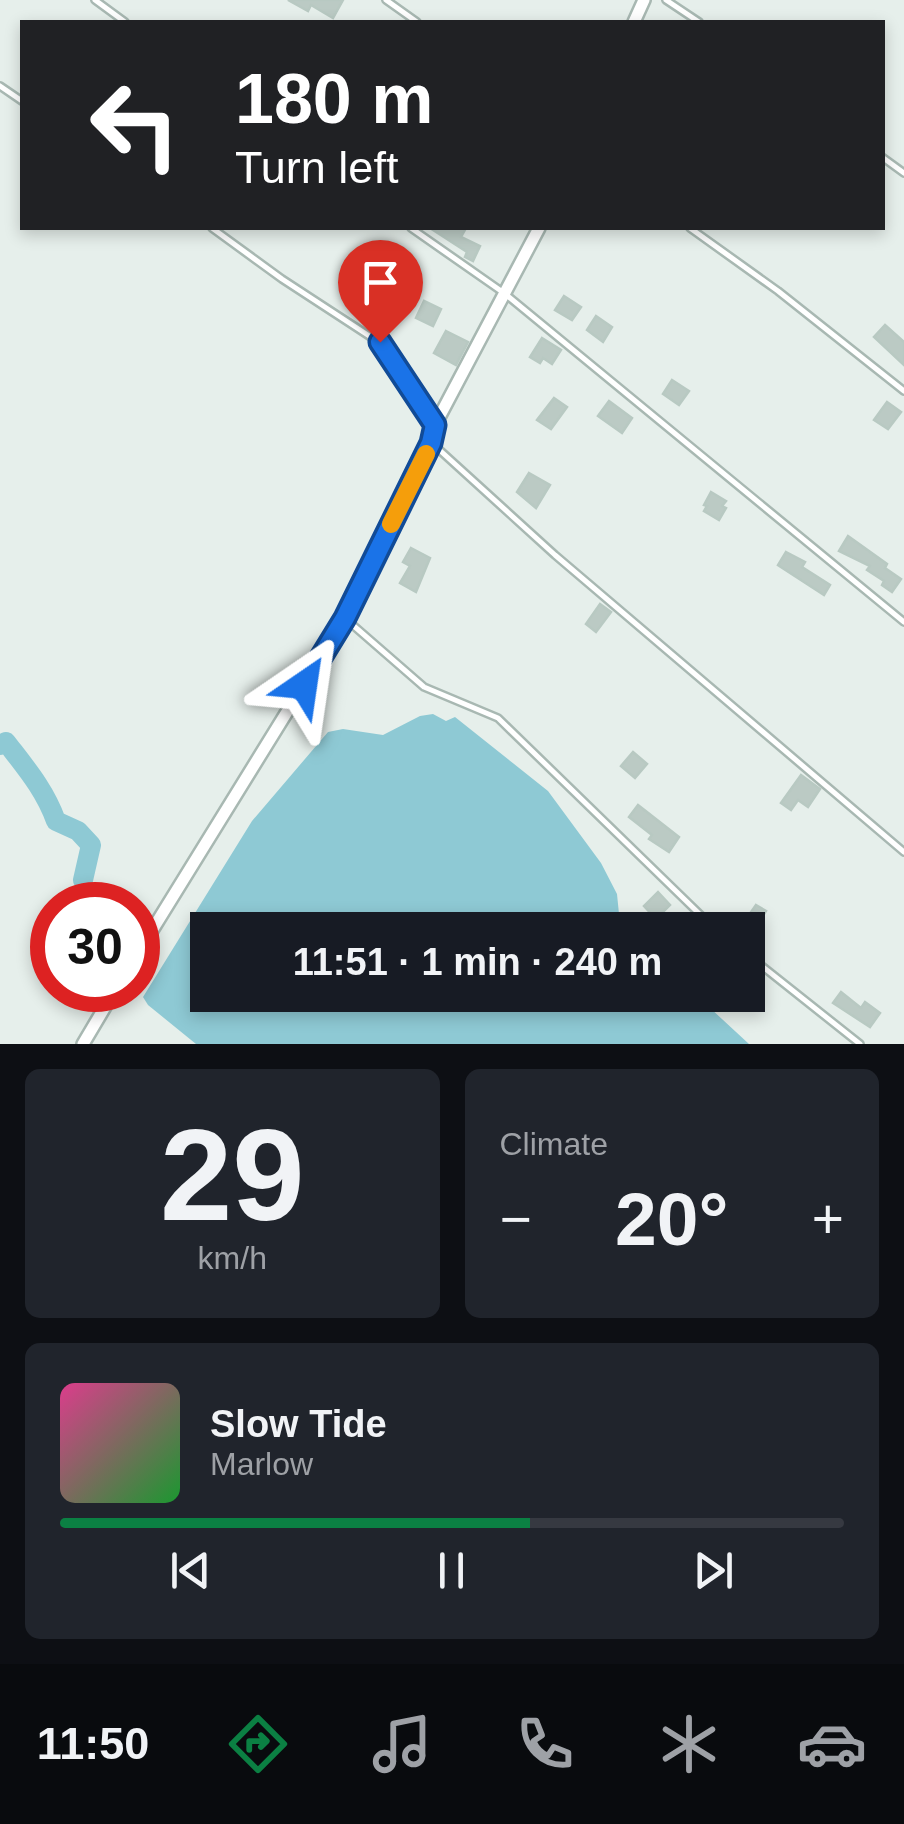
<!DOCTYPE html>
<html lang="en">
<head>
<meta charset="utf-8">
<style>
  :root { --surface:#171b24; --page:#20242c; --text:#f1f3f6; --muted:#9ea1a6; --line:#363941; --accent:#0b8043 }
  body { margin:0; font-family:Arial,sans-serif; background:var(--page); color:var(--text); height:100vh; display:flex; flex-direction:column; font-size:38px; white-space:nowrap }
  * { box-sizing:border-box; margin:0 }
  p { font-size:32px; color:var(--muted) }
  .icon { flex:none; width:55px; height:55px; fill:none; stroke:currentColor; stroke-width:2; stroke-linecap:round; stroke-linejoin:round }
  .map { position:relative; height:1044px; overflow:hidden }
  .sheet { display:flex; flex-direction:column; gap:25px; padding:25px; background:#0d0f14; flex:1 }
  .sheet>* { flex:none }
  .banner { position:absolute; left:20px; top:20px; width:865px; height:210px; border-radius:0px; box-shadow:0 5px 15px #0003; background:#202124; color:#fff; overflow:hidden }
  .speed { position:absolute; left:30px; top:882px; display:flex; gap:20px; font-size:50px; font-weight:700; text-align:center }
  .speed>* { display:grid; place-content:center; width:130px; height:130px; border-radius:50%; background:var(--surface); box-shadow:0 5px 15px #0003; line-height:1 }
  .speed .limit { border:15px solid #d22; background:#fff; color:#111 }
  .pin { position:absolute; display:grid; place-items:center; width:85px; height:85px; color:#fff; margin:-102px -42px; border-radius:50% 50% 50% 0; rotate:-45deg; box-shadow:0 0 10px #0007 }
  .pin .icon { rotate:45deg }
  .me { position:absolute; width:110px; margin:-55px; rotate:32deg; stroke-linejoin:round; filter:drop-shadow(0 0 8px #0008) }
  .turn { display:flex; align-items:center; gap:35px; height:210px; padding:0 50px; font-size:45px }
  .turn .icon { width:130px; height:130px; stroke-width:2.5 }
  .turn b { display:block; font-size:70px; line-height:85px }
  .big { font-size:75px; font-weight:700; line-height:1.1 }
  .sheet .widget { flex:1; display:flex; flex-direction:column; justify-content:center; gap:15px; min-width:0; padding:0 35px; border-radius:15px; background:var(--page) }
  .sheet .dial { align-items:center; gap:0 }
  .dial b { font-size:130px; line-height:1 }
  .song { display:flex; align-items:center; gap:30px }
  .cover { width:120px; height:120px; border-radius:15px; background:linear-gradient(135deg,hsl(330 70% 55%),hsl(130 70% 35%)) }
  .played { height:10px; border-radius:5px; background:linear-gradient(90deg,var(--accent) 60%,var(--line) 60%) }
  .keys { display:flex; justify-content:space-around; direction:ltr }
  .heat { display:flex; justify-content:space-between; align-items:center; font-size:55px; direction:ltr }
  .sheet .tiles { flex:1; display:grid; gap:25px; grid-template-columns:1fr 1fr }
  .widget:last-child { grid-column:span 2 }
  .trip { position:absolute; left:190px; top:912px; width:575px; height:100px; border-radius:0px; background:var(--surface); box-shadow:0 5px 15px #0003; font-weight:700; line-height:100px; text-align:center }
  .menu { display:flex; height:160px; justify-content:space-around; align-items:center; background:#090b0e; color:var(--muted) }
  .menu .icon { width:70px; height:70px }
  .menu .current { color:var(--accent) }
  .menu b { font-size:45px; color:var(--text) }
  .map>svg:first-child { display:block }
</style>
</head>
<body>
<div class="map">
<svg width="904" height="1044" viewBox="0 0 904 1044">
  <rect width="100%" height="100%" fill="#e6efeb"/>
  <polygon fill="#8ec9d4" points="433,714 446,721 455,717 548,791 601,863 617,894 620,924 626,930 208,930 208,995 696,995 749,1044 196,1044 148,1005 143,997 252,821 328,732 343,729 383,735 420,716"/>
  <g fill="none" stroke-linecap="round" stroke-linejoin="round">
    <path stroke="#8ec9d4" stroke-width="20" d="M0,745L6,742C26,768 45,790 56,821L78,831L91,845L83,880"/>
  </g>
  <g fill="#bbcac4" stroke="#b8c9c2" stroke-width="2.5">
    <polygon points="288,0 343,0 333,18 311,5 308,11"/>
    <polygon points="430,228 466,228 461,237 480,246 473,261 465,257 467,252"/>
    <polygon points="564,296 581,307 572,320 555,310"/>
    <polygon points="424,301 441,309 433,326 416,318"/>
    <polygon points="596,316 612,327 603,342 587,330"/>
    <polygon points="885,325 904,342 904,365 874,337"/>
    <polygon points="446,331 468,342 456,365 434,353"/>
    <polygon points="542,338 561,350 552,364 543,358 540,363 530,357"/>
    <polygon points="672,380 689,391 679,405 663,394"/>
    <polygon points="554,398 567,407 551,429 537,420"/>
    <polygon points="609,401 632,418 622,433 598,416"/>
    <polygon points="887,402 901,412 888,429 874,420"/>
    <polygon points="529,473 550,485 536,508 517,492"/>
    <polygon points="711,492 726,501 722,506 726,508 719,520 704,511 707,506 704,505"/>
    <polygon points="848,536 887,564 885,568 901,579 892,592 882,585 884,581 867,570 870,566 839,551"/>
    <polygon points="411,548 430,558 416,592 400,583 410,566 403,562"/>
    <polygon points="786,552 805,562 802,567 830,585 824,595 778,565"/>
    <polygon points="600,604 611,612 596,632 586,624"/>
    <polygon points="633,752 647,764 635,778 621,766"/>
    <polygon points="801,775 820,789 808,807 798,800 791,810 781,803"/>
    <polygon points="638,805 679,837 669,852 649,839 652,835 629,817"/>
    <polygon points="658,892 670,905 656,919 644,906"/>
    <polygon points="756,905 766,911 751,935 740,928"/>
    <polygon points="841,992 861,1008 865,1002 880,1013 870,1027 833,1003"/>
  </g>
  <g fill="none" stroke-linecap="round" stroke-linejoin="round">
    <g stroke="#a8b8b2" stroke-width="10">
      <g id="service">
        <polyline points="95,0 125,22"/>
        <polyline points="386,0 417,22"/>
        <polyline points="666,0 699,22"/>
        <polyline points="0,86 22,101"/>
        <polyline points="882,157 904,173"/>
        <polyline points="212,228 282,279 380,343 433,422"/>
        <polyline points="411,228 504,293 904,622"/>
        <polyline points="690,228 778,291 904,391"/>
        <polyline points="434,445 555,555 904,852"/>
        <polyline points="347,620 424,687 498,718 716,930"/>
        <polyline points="748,955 860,1044"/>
      </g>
    </g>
    <g stroke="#a8b8b2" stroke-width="16">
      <g id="minor">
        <polyline points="634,22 644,0"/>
        <polyline points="138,953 345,618 431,443 435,425 539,228"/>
        <polyline points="83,1044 115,990"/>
      </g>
    </g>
    <use href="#service" stroke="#fff" stroke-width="5"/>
    <use href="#minor" stroke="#fff" stroke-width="11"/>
  </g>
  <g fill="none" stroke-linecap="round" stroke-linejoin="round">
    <g stroke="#114b97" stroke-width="25">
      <polyline id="route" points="304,685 345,618 431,443 435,425 380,342"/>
    </g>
    <use href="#route" stroke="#1a73e8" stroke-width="18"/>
    <polyline stroke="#f59e0b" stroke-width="18" points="391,524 426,454"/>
  </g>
</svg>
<div class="speed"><div class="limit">30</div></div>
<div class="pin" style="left:380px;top:342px;background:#d93025"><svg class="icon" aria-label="arrive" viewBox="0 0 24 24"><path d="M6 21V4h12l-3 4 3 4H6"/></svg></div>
<svg class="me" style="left:304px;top:685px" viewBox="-20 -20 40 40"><path d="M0-17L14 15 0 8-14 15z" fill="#1a73e8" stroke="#fff" stroke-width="4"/></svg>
<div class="trip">11:51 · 1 min · 240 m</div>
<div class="banner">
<div class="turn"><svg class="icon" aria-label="left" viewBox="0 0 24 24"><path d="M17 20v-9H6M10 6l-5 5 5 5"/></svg><div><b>180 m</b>Turn left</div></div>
</div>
</div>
<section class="sheet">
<div class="tiles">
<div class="widget dial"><b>29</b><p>km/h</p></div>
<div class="widget"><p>Climate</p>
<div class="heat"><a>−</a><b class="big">20°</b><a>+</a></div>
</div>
<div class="widget">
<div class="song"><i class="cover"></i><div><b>Slow Tide</b><p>Marlow</p></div></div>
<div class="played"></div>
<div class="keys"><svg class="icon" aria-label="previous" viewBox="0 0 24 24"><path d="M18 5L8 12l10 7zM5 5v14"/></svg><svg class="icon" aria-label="pause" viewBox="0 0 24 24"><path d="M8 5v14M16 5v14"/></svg><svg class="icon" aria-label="next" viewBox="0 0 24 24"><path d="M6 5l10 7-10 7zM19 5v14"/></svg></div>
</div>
</div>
</section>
<nav class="menu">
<b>11:50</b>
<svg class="icon current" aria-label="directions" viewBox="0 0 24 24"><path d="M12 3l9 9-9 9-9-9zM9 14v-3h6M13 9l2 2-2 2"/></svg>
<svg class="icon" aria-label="music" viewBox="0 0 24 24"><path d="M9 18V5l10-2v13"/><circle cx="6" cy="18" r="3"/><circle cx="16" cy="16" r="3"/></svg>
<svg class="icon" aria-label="phone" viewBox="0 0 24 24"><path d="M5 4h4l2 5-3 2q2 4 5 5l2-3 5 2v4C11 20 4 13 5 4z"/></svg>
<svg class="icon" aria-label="climate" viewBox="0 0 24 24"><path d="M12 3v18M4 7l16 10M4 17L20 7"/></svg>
<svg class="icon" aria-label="car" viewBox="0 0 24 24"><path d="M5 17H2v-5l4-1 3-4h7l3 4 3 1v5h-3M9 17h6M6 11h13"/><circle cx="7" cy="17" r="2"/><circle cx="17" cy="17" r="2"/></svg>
</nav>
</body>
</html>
